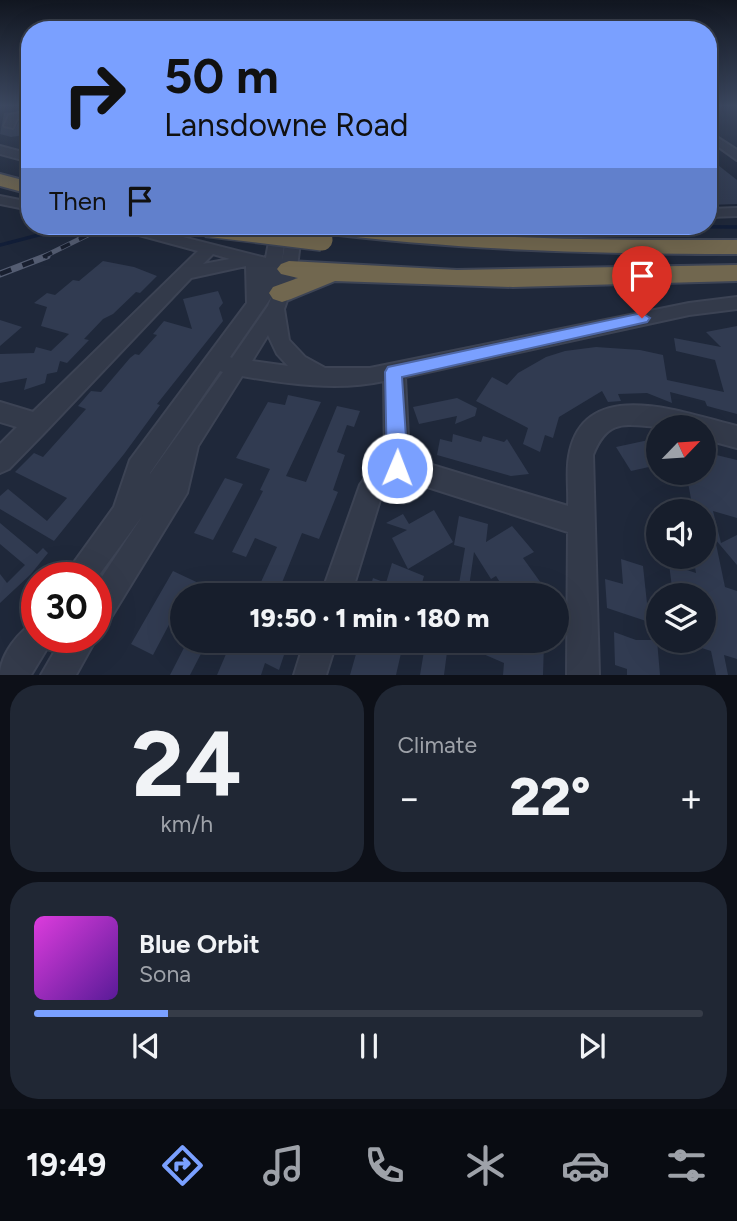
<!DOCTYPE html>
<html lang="en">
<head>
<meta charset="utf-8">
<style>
  :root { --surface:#171e2c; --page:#202734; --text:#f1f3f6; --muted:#9ea2a9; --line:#363c48; --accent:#7aa0ff }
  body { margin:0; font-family:Figtree,sans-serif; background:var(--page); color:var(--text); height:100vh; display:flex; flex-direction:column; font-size:26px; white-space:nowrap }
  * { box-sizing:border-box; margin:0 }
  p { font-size:23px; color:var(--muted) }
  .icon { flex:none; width:38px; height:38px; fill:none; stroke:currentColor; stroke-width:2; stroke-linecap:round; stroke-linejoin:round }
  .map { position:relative; height:675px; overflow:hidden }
  .drawer { display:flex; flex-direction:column; gap:10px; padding:10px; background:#0d1018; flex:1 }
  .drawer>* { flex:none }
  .top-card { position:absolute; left:21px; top:21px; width:696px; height:214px; border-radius:28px; box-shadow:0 7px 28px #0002,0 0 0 2px var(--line); background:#7aa0ff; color:#111; overflow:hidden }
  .needle { width:46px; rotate:65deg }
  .buttons { position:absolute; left:646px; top:415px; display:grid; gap:14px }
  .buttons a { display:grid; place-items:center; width:70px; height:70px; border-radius:50%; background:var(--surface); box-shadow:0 7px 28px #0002,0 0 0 2px var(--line); font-size:35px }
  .speed { position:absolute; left:21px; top:562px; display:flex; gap:14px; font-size:35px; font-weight:700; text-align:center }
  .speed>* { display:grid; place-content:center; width:91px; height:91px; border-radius:50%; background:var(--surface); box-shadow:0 7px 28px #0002,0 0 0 2px var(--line); line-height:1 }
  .speed .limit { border:10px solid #d22; background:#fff; color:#111 }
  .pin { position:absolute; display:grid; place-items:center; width:60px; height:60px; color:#fff; margin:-72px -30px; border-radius:50% 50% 50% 0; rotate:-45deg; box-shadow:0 0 7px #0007 }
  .pin .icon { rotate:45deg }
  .me { position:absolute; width:77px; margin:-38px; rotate:1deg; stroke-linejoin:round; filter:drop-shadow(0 0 5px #0008) }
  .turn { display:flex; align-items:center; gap:24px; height:147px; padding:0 28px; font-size:32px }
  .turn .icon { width:91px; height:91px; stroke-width:2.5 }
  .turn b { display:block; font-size:49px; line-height:60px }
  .then { display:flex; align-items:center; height:66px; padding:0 28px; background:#0003; gap:14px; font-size:26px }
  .big { font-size:52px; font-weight:800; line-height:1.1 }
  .drawer .card { flex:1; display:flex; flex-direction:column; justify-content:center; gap:10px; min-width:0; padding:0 24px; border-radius:28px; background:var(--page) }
  .drawer .dial { align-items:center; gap:0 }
  .dial b { font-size:91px; line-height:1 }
  .song { display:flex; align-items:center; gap:21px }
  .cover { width:84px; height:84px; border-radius:10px; background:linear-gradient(135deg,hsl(300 70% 55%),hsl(270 70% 35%)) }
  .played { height:7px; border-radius:4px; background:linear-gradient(90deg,var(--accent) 20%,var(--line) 20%) }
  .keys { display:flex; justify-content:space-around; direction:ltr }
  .heat { display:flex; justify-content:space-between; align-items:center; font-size:38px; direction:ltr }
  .drawer .tiles { flex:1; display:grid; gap:10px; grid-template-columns:1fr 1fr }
  .card:last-child { grid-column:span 2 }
  .trip { position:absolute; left:170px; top:583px; width:399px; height:70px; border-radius:35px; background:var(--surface); box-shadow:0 7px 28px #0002,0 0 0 2px var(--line); font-weight:800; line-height:70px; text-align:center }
  .menu { display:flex; height:112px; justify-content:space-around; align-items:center; background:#090c12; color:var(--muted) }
  .menu .icon { width:49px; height:49px }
  .menu .selected { color:var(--accent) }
  .menu b { font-size:32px; color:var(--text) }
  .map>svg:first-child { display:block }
</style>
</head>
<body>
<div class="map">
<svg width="737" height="675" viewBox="0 0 737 675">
  <rect width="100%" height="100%" fill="#1f283a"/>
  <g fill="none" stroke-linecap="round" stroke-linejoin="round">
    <g stroke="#121e38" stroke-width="3.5">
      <polyline points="566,226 737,227"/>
      <polyline points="0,245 73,226"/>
    </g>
  </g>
  <g fill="#313b51">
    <polygon points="9,112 2,127 14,130 19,121 27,120 24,135 11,137 0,134 4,113"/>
    <polygon points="709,158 737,180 737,204 709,205"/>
    <polygon points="103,261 134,267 157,276 140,293 136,292 113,314 103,319 84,339 89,340 67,363 60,361 57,372 47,374 45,383 24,390 27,378 0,383 0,354 34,353 36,347 51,351 69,334 41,326 47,307 34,303 47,293 55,295 73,280 79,281"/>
    <polygon points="218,291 223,303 219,308 223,321 157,404 160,405 124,454 54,541 0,509 0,496 8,489 47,521 67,498 15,472 34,453 43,457 86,409 78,406 91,391 101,392 130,358 135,354 139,355 157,335 153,334 164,321 192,329 183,299"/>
    <polygon points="0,320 22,327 0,346"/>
    <polygon points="737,326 737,414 707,406 705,401 670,392 672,403 647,393 618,394 621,401 608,402 602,391 559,417 553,438 545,435 540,452 523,444 528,428 476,401 492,377 507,385 518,373 546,357 565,351 596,347 640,350 663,355 667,380 724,392 715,360 676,351 674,338 721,347 706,332"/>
    <polygon points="288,395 321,402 286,476 306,482 337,406 360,411 354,427 347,425 337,452 345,455 333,490 338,492 319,539 302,533 277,595 255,595 277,547 255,538 246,557 232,552 263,491 260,490 270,469 236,458 268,402 285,405"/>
    <polygon points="457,398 477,408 475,416 455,424 457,416 419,424 413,407"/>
    <polygon points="453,434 481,442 483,436 504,442 507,439 529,474 511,476 437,455 440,439 452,442"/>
    <polygon points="658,438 658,465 631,471 616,447"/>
    <polygon points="704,452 737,460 737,518 713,511 721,543 737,535 737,565 715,539 725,587 737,591 737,659 724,655 728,675 716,675 711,651 686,643 705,640 704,595 673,595 669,564 696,573 693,556 704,556 704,507 692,504 686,472 704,472"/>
    <polygon points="225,478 243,484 213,540 194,533"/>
    <polygon points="434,510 453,542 408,569 392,538 407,530 386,523 403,514 409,524"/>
    <polygon points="459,516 488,524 486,542 512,526 534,552 523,558 541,583 524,595 508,595 496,576 491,579 474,552 469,587 459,584 465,548 454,545"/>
    <polygon points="0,523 37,554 43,548 48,553 31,574 0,603 0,574 7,583 25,565 0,544"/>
    <polygon points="621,559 643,566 649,622 607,608 605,579 623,584"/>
    <polygon points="392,563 424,576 421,587 416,586 414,595 368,595 373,578 386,583"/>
    <polygon points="173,571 224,595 182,595 182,600 153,655 131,644"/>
    <polygon points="614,632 636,640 657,640 660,675 627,675 627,669 615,665"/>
    <polygon points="188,640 205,646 190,675 170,675"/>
    <polygon points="232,640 289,640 279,670 265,663 261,675 217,675"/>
    <polygon points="360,640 404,640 396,675 350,675"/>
    <polygon points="475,640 544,642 543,675 503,675 504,663 474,650"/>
    <polygon points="435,647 447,652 444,675 420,675 424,651 433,655"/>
  </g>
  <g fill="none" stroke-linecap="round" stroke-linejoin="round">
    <g stroke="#3c4354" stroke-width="4">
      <g id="minor">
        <polygon points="30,111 30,117 17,119 13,128 4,126 9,115"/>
        <polygon points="709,132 737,150 737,160 709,140"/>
        <polygon points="0,146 30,154 30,162 0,154"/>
        <polygon points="0,196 30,202 30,210 0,204"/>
        <polygon points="737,208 737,216 709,217 709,209"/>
        <path d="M115,226H139L266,258L272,226H286L282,262L288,226H302L296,275L284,309L289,340L305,357L325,368H370L689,303L737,297V309L689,315L405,377L409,458L568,506C569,490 566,472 569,456C583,373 686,414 737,426V448L704,439V427C689,427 674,428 660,427C626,425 608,417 593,455L599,675H567L568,532L415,483C397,481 390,485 380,500L351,595H321L360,485L370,471L385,463L384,381C339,391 287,384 242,376L198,446L187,493L107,624L96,628V586L143,515L96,579L66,578L70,568L114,507L130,460L247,303L246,266L191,278L46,431L9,469L0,473V444L17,427L0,422V402L33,412L198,251L117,229ZM213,254L230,259L203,264ZM272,296L268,306L232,358L230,357ZM268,335L277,354L288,366L252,361ZM220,371L223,372L150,474V473Z"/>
        <path d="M37,622V637H54L31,675H0C0,656 19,629 37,622Z"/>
        <polygon points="96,636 97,637 76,675 41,675 63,637"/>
        <polygon points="305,640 337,640 326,675 294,675"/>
      </g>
    </g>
    <g stroke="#3d4455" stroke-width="4">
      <g id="highway">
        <polygon points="0,174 30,182 30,194 0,186"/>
        <path d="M303,226C360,223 417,231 474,235C562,240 649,240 737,240V254C595,254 455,250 314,232L306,231Z"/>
        <polygon points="289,261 457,270 737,265 737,281 513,287 335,281 291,299 282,302 273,299 269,293 273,287 298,278 281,274 277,269 281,264"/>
      </g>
    </g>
    <use href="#minor" fill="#333a4a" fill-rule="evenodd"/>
    <use href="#highway" fill="#71674f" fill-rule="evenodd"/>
    <g stroke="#545d72" stroke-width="5">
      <polyline id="rail-far1" points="43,257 106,226"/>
    </g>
    <g stroke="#545d72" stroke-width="7">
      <polyline id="rail" points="0,274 47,256"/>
    </g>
    <use href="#rail-far1" stroke="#181f2f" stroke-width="3.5" stroke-dasharray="10" stroke-linecap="butt"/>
    <use href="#rail" stroke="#181f2f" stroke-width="4.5" stroke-dasharray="12" stroke-linecap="butt"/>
    <g stroke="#3d4455" stroke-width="24" stroke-linecap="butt">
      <polyline id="highway-bridge" points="206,226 322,240"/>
    </g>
    <use href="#highway-bridge" stroke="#71674f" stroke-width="21"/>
  </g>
  <linearGradient id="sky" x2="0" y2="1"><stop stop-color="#111620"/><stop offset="0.53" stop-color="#3c4860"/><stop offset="1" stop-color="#3c4860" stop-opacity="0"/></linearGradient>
  <rect width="737" height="200" fill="url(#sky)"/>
  <polygon fill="#7aa0ff" stroke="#4f68a6" stroke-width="2" points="642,313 650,318 647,322 402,377 408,468 405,475 397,478 390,475 387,468 385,372 388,367"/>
</svg>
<div class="buttons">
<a><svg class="needle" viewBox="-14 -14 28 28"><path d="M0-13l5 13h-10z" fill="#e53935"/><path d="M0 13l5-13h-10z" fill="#9ea2a9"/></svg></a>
<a><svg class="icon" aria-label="sound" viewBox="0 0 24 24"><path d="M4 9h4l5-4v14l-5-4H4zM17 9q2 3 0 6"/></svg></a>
<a><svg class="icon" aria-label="layers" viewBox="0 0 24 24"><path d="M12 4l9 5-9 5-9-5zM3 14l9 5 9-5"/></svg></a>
</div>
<div class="speed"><div class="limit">30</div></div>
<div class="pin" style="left:642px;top:318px;background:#d93025"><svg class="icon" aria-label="arrive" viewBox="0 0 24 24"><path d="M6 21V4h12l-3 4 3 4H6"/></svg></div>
<svg class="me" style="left:397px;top:468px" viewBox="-20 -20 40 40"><circle r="17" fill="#7aa0ff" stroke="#fff" stroke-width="3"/><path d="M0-11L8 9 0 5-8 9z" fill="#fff"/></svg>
<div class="trip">19:50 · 1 min · 180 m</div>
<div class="top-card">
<div class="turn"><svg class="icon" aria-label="right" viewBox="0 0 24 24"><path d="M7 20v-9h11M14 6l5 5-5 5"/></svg><div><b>50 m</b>Lansdowne Road</div></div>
<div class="then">Then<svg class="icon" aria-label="arrive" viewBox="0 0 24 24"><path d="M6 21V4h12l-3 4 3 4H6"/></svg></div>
</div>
</div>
<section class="drawer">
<div class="tiles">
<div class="card dial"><b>24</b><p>km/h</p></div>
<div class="card"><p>Climate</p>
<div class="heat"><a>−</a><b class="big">22°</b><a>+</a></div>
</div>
<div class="card">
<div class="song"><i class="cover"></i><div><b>Blue Orbit</b><p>Sona</p></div></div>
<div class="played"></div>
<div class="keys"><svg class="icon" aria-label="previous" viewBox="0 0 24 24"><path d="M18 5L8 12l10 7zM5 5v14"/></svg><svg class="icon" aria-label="pause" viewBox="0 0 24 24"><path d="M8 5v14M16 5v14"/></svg><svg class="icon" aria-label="next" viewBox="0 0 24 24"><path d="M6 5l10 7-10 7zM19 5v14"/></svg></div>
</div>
</div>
</section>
<nav class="menu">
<b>19:49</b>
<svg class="icon selected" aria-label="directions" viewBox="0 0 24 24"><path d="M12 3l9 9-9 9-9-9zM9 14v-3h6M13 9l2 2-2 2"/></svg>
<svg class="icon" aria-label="music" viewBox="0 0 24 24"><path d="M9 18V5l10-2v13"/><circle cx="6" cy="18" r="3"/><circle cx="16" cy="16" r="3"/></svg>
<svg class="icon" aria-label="phone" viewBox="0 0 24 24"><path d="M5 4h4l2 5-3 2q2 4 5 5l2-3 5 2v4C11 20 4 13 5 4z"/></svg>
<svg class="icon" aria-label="climate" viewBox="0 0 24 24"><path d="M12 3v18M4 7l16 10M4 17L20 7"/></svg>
<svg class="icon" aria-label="car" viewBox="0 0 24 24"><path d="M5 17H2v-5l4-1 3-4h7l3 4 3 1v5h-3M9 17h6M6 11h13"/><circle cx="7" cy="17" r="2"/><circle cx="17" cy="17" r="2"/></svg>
<svg class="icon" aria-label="filters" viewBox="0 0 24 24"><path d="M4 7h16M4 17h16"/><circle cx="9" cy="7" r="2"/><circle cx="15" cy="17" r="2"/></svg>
</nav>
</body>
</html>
